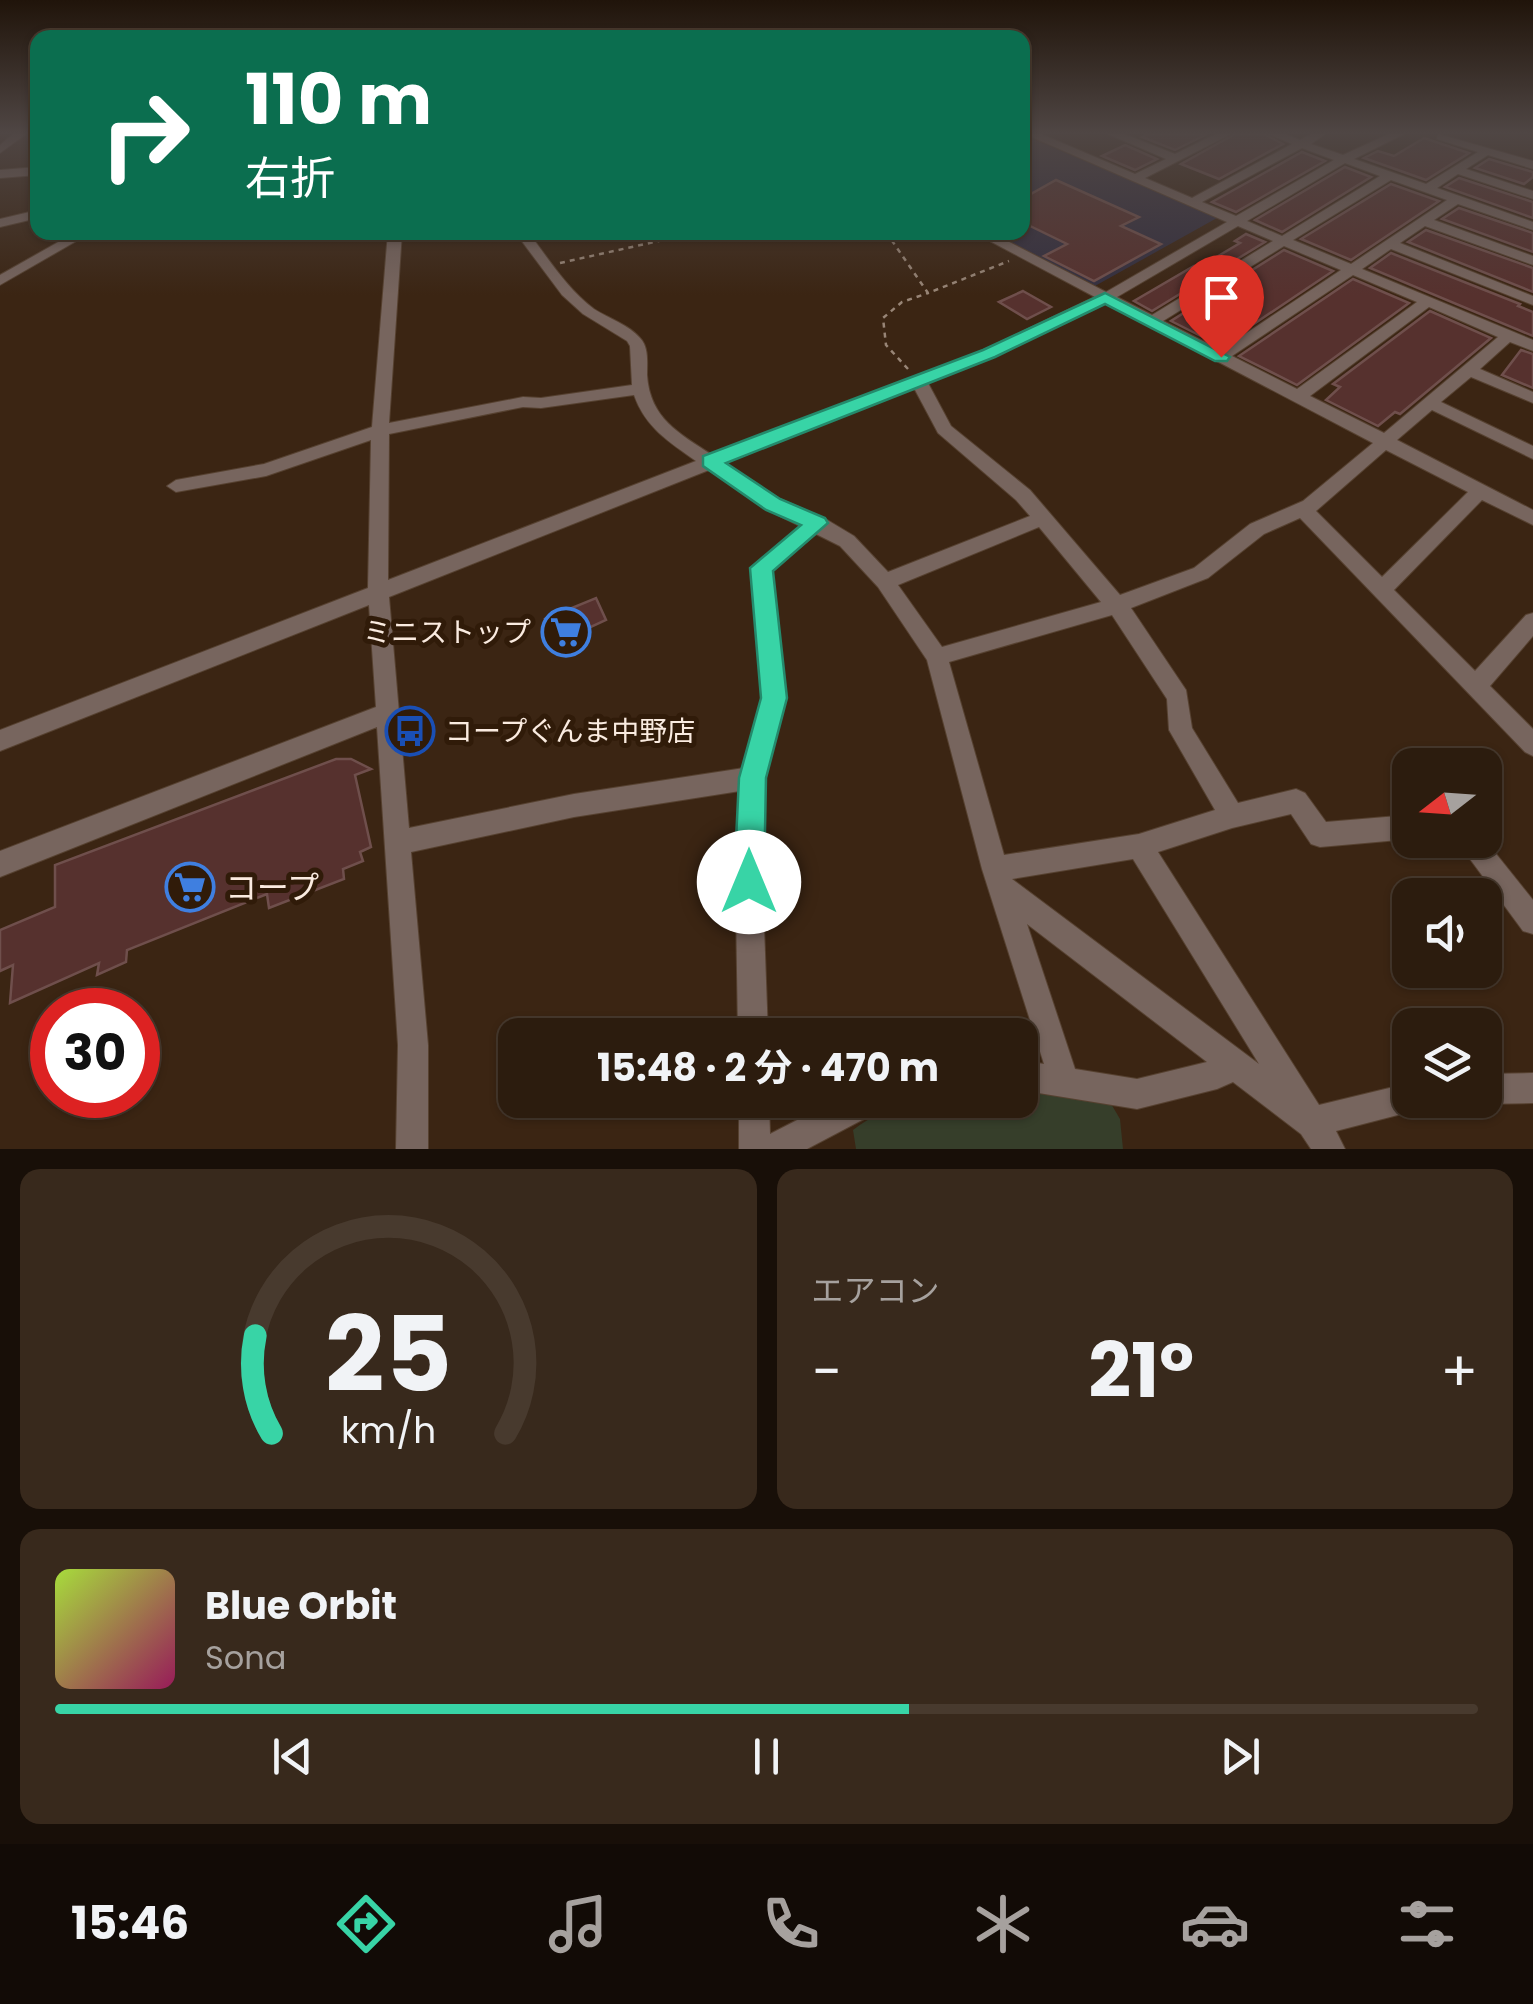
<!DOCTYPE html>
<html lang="ja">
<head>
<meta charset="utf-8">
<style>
  :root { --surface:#2c1c0e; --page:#38291c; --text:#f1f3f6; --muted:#a6a19e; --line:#483a2e; --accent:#38d4a6 }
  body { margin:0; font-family:Poppins,"Noto Sans JP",sans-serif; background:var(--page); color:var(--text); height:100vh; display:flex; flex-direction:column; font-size:38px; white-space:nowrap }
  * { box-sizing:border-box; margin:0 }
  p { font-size:32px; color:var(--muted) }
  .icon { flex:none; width:55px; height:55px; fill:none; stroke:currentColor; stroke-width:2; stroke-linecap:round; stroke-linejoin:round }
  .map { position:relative; height:1149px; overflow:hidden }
  .panel { display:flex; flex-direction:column; gap:20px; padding:20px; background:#180f08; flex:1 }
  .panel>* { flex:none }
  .top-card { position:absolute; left:30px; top:30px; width:1000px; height:210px; border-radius:20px; box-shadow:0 2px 8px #0004,0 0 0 2px var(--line); background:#0b6e4f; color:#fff; overflow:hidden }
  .needle { width:65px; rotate:253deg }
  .buttons { position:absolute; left:1392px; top:748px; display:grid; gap:20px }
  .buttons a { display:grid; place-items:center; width:110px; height:110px; border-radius:20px; background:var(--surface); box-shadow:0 2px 8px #0004,0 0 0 2px var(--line); font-size:50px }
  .speed { position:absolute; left:30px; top:988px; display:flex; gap:20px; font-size:50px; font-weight:700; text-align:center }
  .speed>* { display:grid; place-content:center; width:130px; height:130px; border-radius:50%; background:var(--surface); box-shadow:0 2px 8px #0004,0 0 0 2px var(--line); line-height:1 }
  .speed .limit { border:15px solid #d22; background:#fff; color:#111 }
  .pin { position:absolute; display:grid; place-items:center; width:85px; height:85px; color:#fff; margin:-102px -42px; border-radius:50% 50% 50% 0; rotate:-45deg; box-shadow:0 0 10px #0007 }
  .pin .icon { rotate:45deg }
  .me { position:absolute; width:110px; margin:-55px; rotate:0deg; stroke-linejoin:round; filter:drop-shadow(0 0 8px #0008) }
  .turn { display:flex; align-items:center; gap:35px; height:210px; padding:0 50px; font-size:45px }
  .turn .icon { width:130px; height:130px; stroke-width:2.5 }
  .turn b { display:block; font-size:70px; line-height:85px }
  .big { font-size:75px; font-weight:700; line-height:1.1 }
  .panel .card { flex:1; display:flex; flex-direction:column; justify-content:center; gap:15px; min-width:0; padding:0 35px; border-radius:20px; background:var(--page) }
  .panel .dial { align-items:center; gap:0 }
  .dial svg { height:260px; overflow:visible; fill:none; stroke:var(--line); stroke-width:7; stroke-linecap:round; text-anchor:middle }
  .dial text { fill:var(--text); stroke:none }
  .song { display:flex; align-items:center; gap:30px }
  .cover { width:120px; height:120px; border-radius:15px; background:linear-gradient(135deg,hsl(80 70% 55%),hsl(330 70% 35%)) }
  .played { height:10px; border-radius:5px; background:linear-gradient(90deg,var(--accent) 60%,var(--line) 60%) }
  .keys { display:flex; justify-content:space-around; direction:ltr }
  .heat { display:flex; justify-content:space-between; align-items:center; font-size:55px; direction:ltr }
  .panel .tiles { flex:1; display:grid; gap:20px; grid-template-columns:1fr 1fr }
  .card:last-child { grid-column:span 2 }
  .trip { position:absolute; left:498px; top:1018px; width:540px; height:100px; border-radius:20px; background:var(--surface); box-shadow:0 2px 8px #0004,0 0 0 2px var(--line); font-weight:700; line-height:100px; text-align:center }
  .tab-bar { display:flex; height:160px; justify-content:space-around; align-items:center; background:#120b06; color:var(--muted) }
  .tab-bar .icon { width:70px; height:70px }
  .tab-bar .current { color:var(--accent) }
  .tab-bar b { font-size:45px; color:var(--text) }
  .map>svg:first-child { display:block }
</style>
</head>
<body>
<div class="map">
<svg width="1533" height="1149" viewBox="0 0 1533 1149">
  <rect width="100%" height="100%" fill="#3b2513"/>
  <polygon fill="#342f3f" points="1023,135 1214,215 1217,218 1095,286 991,233 1022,232"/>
  <path fill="#363e2a" d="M1020,1090L1110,1102L1120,1119L1123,1149H856L853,1130C902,1092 961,1100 1020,1100Z"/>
  <g fill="#56312e" stroke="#6f4f4c" stroke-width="2.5">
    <polygon points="1148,134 1207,134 1175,150 1142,137"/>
    <polygon points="1235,134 1264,134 1283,144 1219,179 1181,164"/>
    <polygon points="1424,138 1469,153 1426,180 1364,158 1378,151 1394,156"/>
    <polygon points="1125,145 1157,159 1135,170 1102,156"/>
    <polygon points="1302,152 1325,161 1236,212 1212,202"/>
    <polygon points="1489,159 1533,172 1533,177 1524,184 1475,168"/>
    <polygon points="1345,167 1371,177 1282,232 1255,220"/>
    <polygon points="1459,178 1533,202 1533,218 1445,187"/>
    <polygon points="1056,180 1139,217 1121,226 1161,244 1094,281 1044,256 1067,244 1022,222 1022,199"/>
    <polygon points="1391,184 1439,201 1351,260 1301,239"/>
    <polygon points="1459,208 1533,233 1533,252 1442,219"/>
    <polygon points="1426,230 1533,268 1533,292 1408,242"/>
    <polygon points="1246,234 1265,242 1152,311 1134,301 1194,266 1205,264 1240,243 1235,241"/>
    <polygon points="1284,250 1333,271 1221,346 1171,321"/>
    <polygon points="1391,253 1520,304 1518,306 1533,312 1533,336 1370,268"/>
    <polygon points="1353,279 1409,303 1297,385 1239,356"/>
    <polygon points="1023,291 1051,307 1027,319 999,302"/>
    <polygon points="1430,311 1491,338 1400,414 1395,412 1378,426 1326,400 1340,387 1333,384"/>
    <polygon points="1521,350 1533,354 1533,388 1502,375"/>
    <polygon points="596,598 606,620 556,643 545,619"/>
    <polygon points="336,759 351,759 371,769 355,775 371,847 360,852 363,861 343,869 344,879 269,908 267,894 127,950 126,962 97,975 99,963 10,1003 13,965 0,971 0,930 55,907 55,865"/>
  </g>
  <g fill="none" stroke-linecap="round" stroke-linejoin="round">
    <g stroke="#564130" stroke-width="2">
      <g id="minor">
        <polygon points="13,134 26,134 0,153 0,145"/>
        <path d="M1025,134H1041L1135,174L1166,159L1108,134H1124L1175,154L1216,134H1231L1145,178L1192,198L1292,144L1268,134H1285L1300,140L1311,134H1325L1311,144L1343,155L1389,134H1404L1354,159L1426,184L1478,152L1437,139L1438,134L1533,161V169L1488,155L1466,169L1533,191V199L1458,174L1437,188L1533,222V230L1458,204L1434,220L1533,256V265L1425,226L1400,243L1533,296V305L1391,249L1362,269L1533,340V351L1510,342L1480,369L1533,392V403L1471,377L1441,402L1533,446V459L1432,410L1397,440L1533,510V525L1482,500L1394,590L1475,671L1526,615L1533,613V636L1490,686L1533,729V756L1525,752L1300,518L1264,534L1208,578L1131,608L1186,690L1192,728L1238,803L1296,789L1305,793L1326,822L1410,815V839L1320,847L1311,844L1291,814L1232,828L1158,852L1319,1105L1410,1083V1100H1424L1421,1109L1336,1131L1345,1149H1311L1301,1134L1233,1082L1217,1089L1137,1109L1020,1090V1060L1044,1064L982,869L927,660L878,587L840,546L816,534L771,571L785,698L765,778L761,844L768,1035H738L735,844L740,791L574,817L411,852L428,1045V1149H396L398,1045L377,727L0,877V851L376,707L369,605L0,751V730L368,588L371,440L266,476L176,492L167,486L176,480L264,464L372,427L388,232H402L389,423L523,397L541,398L632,385L630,346L627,341L583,314L562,295L515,232H528C548,258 567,289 594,309C608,318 629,325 640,338C649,347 647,363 647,375C650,419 679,433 712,455L984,350L1095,297L973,232H990L1106,292L1227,222ZM1302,148L1334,160L1236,216L1202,202ZM1345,163L1380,176L1282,236L1247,221ZM1391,180L1447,200L1351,264L1293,240ZM1238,226L1273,241L1152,315L1117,297ZM1284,246L1341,270L1221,350L1163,321ZM1353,275L1417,302L1297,389L1232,356ZM1106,303L1373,443L1303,501L1250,524L1194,568L1120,595L1030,490L951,426L928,383L994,356ZM1429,307L1498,337L1384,433L1310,396ZM914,388L938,433L1016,500L1030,516L888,572L854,536L824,518L780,499L725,463ZM634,395C645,427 669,442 696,461L388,580L389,434L523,407L541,408ZM1386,450L1468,492L1382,577L1316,511ZM709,470L766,509L800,526L751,568L763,698L744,768L574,794L409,828L389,597ZM1039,527L1101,602L942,647L898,585ZM1112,615L1167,699L1169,730L1215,810L1139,834L1004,855L949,662ZM1133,859L1259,1064L1012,879ZM1027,924L1207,1062L1137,1079L1075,1069Z"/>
        <polygon points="38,167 38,175 0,178 0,170"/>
        <polygon points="38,210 38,218 0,227 0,219"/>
        <polygon points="76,232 92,232 0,285 0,275"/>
        <polygon points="1456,840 1485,840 1533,900 1533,934 1523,931"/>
        <polygon points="1533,1073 1533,1103 1485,1104 1475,1100 1485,1100 1485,1074"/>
        <polygon points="739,1100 769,1100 770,1134 836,1100 883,1100 879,1111 807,1149 739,1149"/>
      </g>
    </g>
    <g stroke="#988576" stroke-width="2.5" stroke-dasharray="5 5" stroke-linecap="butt">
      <polyline points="886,232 928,293 1009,261"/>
      <polyline points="560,263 699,232"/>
      <polyline points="908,369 886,345 883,318 902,302 928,293"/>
    </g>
    <use href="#minor" fill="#77655e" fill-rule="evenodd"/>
  </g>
  <linearGradient id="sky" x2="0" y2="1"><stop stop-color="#20140a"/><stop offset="0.45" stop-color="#4f4644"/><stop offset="1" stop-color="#4f4644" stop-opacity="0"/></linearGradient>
  <rect width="1533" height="295" fill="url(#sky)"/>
  <polygon fill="#38d4a6" stroke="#248a6c" stroke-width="2.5" points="1105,293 1230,357 1227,361 1215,361 1105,304 995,357 726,463 780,499 825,518 828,523 773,571 787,698 766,778 764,882 760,893 749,897 738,893 734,882 739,778 761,698 750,568 801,525 766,510 703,466 703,456 983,350"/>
  <defs>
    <g id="supermarket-ring" transform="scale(2.5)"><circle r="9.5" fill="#301b09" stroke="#3f7fe0" stroke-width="1.5"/><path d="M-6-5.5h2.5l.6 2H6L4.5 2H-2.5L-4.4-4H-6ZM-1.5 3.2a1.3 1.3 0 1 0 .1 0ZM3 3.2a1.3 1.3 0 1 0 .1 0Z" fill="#3f7fe0"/></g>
    <g id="bus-ring" transform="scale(2.5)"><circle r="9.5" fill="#301b09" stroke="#1a4fb4" stroke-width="1.5"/><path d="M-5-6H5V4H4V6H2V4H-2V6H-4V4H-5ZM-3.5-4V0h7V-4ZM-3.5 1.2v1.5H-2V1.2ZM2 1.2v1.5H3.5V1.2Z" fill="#1a4fb4"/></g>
  </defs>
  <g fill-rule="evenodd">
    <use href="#supermarket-ring" x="566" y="632"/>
    <use href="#bus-ring" x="410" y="731"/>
    <use href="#supermarket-ring" x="190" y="887"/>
  </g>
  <g text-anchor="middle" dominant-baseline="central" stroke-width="10" stroke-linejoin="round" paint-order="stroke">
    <g font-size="28" fill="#faebe0" stroke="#301b09" text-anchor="end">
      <text x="531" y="632">ミニストップ</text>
      <text x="445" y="731" text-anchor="start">コープぐんま中野店</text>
    </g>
    <g font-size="32" fill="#faebe0" stroke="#301b09" text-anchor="start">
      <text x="225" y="887">コープ</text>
    </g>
  </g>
</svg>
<div class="buttons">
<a><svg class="needle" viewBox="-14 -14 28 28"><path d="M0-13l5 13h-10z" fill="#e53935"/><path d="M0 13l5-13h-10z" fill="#a6a19e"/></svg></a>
<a><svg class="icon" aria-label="sound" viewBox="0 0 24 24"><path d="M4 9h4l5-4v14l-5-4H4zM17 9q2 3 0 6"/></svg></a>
<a><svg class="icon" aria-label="layers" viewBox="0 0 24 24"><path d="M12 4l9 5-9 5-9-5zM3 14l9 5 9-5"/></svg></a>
</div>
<div class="speed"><div class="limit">30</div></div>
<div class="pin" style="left:1221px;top:357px;background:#d93025"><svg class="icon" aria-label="arrive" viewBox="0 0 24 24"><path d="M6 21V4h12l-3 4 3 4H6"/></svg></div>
<svg class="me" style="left:749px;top:882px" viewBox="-20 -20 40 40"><circle r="19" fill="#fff"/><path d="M0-13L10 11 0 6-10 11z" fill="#38d4a6"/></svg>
<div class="trip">15:48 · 2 分 · 470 m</div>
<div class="top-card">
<div class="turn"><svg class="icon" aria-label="right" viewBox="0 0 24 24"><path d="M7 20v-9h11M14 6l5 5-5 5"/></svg><div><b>110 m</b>右折</div></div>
</div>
</div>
<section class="panel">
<div class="tiles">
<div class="card dial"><svg viewBox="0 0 100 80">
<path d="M14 69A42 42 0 1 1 86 69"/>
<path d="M14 69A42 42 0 0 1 9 39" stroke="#38d4a6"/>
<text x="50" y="56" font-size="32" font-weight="700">25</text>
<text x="50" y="72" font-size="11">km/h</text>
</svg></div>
<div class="card"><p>エアコン</p>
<div class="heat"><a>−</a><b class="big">21°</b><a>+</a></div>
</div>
<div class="card">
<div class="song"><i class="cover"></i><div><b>Blue Orbit</b><p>Sona</p></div></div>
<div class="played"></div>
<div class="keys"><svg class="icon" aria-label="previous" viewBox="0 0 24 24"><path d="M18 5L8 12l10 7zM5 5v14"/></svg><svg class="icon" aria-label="pause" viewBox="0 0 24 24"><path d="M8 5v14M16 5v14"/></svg><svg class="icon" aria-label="next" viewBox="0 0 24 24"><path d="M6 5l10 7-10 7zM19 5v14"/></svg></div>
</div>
</div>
</section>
<nav class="tab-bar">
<b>15:46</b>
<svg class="icon current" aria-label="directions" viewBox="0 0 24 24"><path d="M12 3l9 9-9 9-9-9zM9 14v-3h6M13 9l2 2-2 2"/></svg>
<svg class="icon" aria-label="music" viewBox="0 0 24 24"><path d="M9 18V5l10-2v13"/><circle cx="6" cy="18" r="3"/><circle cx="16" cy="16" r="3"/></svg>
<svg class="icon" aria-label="phone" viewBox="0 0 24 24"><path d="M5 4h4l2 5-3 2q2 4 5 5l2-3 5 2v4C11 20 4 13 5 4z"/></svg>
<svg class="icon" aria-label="climate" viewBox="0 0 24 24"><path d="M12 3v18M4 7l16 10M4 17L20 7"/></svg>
<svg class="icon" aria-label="car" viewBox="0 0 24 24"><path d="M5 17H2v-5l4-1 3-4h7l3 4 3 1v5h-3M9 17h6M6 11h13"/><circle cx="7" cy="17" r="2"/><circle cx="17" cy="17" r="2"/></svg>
<svg class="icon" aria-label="filters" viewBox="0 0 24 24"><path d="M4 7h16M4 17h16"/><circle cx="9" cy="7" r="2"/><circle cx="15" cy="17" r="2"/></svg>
</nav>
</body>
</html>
